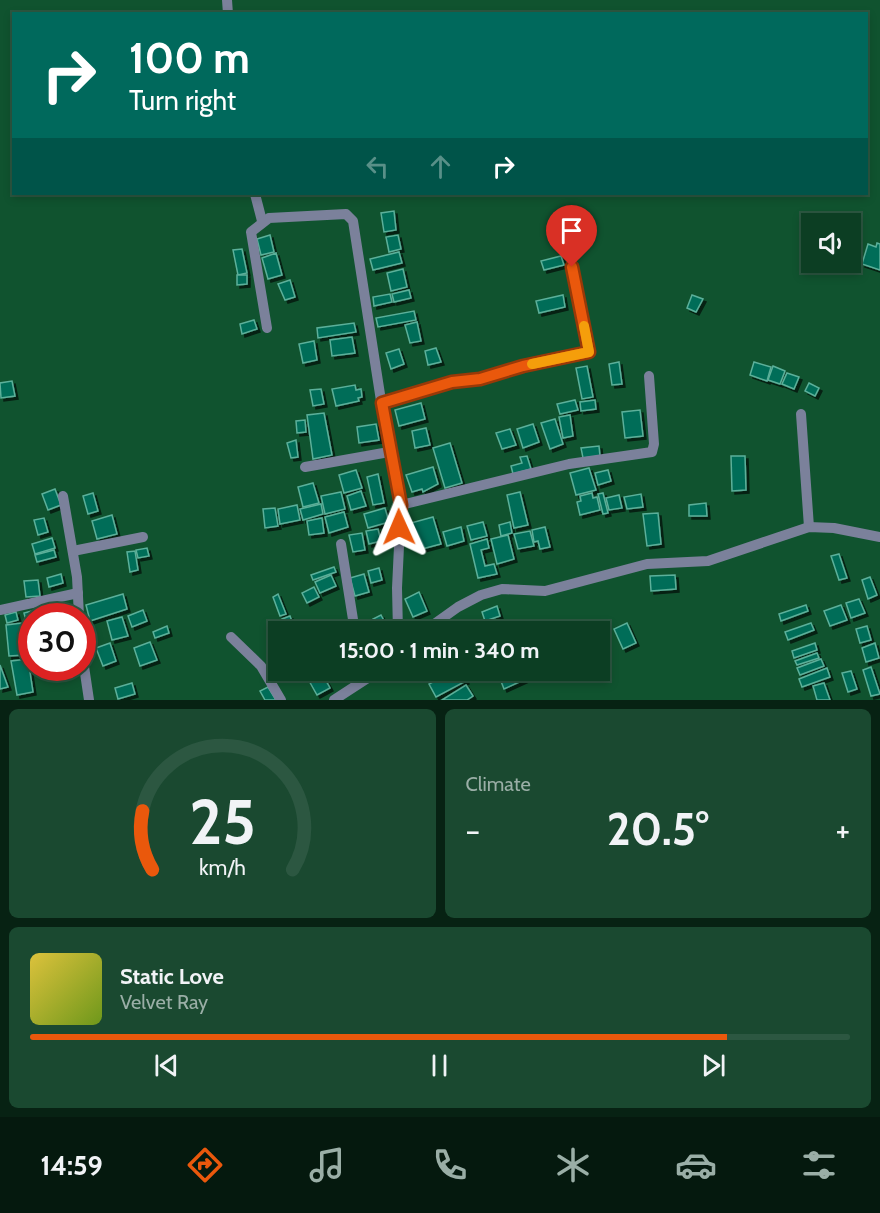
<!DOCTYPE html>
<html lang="en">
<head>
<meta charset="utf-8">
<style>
  :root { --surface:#0c3e23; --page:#1a4930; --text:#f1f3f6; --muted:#9aaea6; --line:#2c5741; --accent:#ea580c }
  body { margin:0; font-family:Cabin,sans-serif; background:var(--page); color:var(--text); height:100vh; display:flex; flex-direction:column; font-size:22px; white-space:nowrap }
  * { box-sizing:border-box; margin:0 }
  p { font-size:20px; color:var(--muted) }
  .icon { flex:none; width:33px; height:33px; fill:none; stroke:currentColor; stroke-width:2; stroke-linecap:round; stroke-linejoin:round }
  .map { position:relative; height:700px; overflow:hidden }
  .drawer { display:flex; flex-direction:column; gap:9px; padding:9px; background:#072213; flex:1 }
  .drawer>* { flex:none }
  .top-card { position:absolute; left:12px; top:12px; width:856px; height:183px; border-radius:0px; box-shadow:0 3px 9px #0003,0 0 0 2px var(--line); background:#00695c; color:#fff; overflow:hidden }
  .controls { position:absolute; left:801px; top:213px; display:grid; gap:12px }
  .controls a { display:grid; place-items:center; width:60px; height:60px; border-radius:0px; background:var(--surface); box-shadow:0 3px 9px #0003,0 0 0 2px var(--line); font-size:30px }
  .speed { position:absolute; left:18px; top:603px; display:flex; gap:12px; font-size:30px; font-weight:700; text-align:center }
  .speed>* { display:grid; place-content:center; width:78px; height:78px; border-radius:50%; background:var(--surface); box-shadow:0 3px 9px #0003,0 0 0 2px var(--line); line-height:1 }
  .speed .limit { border:9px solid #d22; background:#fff; color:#111 }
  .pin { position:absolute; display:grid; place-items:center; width:51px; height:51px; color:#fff; margin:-62px -26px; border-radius:50% 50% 50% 0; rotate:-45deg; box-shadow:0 0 6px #0007 }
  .pin .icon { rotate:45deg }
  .me { position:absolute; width:66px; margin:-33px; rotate:359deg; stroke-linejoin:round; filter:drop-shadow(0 0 4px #0008) }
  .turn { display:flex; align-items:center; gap:21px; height:126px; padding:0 18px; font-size:27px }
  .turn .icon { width:78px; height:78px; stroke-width:2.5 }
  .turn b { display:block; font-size:42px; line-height:51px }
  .lanes { display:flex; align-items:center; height:57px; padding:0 18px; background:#0003; justify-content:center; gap:30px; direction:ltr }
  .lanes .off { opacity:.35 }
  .big { font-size:45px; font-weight:800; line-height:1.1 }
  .drawer .tile { flex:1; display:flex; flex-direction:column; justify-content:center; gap:9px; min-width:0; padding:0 21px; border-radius:9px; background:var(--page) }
  .drawer .dial { align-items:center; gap:0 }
  .dial svg { height:156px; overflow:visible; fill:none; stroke:var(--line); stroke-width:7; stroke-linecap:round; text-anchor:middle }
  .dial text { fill:var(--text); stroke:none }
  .song { display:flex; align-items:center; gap:18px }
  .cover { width:72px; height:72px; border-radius:9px; background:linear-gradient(135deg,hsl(50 70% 55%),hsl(80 70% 35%)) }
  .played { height:6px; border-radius:3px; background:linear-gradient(90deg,var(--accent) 85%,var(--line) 85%) }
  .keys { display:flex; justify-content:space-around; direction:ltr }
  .heat { display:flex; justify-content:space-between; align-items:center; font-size:33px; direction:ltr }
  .drawer .tiles { flex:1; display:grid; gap:9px; grid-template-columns:1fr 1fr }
  .tile:last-child { grid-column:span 2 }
  .trip { position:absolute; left:268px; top:621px; width:342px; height:60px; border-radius:0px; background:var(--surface); box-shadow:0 3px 9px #0003,0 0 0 2px var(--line); font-weight:800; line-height:60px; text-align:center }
  .tabs { display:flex; height:96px; justify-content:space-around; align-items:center; background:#05190e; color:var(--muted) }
  .tabs .icon { width:42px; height:42px }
  .tabs .on { color:var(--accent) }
  .tabs b { font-size:27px; color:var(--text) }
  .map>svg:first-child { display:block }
</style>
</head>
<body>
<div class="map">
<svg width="880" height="700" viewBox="0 0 880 700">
  <defs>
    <filter id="shadow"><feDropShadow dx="3" dy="3" stdDeviation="0" flood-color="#0009"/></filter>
  </defs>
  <rect width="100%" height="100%" fill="#10532f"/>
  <g fill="#006d59" stroke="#5bb09a" stroke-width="1.5" filter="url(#shadow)">
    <polygon points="394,211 396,230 384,232 381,213"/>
    <polygon points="270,235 274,252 261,255 257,239"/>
    <polygon points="398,235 401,249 389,252 386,237"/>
    <polygon points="877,243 880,244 880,270 862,264 868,244 876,247"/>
    <polygon points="242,249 247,273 238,275 233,250"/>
    <polygon points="399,252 402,263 373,270 370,259"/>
    <polygon points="276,253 282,275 268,279 262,258"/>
    <polygon points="561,256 564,265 544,270 541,261"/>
    <polygon points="403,269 407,287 391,291 387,273"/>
    <polygon points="237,275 247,275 247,284 237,285"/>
    <polygon points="290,280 295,297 285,300 278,284"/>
    <polygon points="409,290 411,298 394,302 392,294"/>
    <polygon points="390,294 392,302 374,306 373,297"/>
    <polygon points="563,295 565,307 539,313 536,301"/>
    <polygon points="692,295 703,299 696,312 687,308"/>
    <polygon points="414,311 416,320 378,327 376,318"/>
    <polygon points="254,320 257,329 242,334 240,324"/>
    <polygon points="417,322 421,341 410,343 405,325"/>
    <polygon points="354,323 356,332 318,338 317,328"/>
    <polygon points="352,337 355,353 332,356 330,340"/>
    <polygon points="314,341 317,360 303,363 299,344"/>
    <polygon points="436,348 441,362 428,365 425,351"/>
    <polygon points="399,349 404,364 391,369 386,353"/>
    <polygon points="619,362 622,384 612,385 609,364"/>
    <polygon points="754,362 771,367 767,381 750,375"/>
    <polygon points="587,366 593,397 582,399 576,368"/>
    <polygon points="773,366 785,371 780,384 768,380"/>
    <polygon points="787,373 799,377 794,389 782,384"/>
    <polygon points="12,381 15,396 1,398 0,383"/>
    <polygon points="809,383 819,388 815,396 805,391"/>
    <polygon points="355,385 356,390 361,389 362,397 358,398 359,401 336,406 332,389"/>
    <polygon points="321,389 324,404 313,406 310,390"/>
    <polygon points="575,400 578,410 560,414 557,404"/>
    <polygon points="595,400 596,409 581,411 580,402"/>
    <polygon points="421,403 425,419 399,426 395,410"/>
    <polygon points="640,410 643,436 625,438 622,412"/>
    <polygon points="324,413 332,455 313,459 307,415"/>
    <polygon points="570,415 573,436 563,438 559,417"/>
    <polygon points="555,419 563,444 550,449 541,423"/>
    <polygon points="305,420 306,432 297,433 296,421"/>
    <polygon points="376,424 379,440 359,443 357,427"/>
    <polygon points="533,424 539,442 523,448 517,429"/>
    <polygon points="426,428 430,445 415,448 412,431"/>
    <polygon points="510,429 516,445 502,449 496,433"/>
    <polygon points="296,440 298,457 291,458 287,443"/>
    <polygon points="450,443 462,483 445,488 433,448"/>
    <polygon points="599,446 600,456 583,458 581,448"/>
    <polygon points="527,456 531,469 513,474 511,466 522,463 520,457"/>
    <polygon points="731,456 745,456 746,490 732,491"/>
    <polygon points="433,467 438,484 423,492 422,489 412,492 406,475"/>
    <polygon points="589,468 596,490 576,495 570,473"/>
    <polygon points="356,470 362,488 344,493 339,475"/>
    <polygon points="608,470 611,481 598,485 595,473"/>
    <polygon points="378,474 384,503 373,505 367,477"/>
    <polygon points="313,483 319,503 303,507 298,487"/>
    <polygon points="55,489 61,505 48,510 42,494"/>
    <polygon points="361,491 366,506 351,510 347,496"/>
    <polygon points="341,492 345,509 325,514 321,496"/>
    <polygon points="520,492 528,525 514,528 507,495"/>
    <polygon points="93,493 98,511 88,514 83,496"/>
    <polygon points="592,493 593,498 597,497 600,510 580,515 577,502 581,501 580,496"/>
    <polygon points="603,493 608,513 603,514 598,494"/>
    <polygon points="641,494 643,507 627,509 624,497"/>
    <polygon points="619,495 622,508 609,510 606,498"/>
    <polygon points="706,503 707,516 689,516 689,505"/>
    <polygon points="321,504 323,514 303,520 300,509"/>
    <polygon points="297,505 300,520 280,524 278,509"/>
    <polygon points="275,508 278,526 265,528 263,509"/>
    <polygon points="385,508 389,522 368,528 364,514"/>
    <polygon points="344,512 348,527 329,533 325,517"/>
    <polygon points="658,513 661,544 647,546 643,514"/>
    <polygon points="112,515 117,534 97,539 92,521"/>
    <polygon points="433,517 441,544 418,550 411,523"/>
    <polygon points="44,518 48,532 38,535 34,520"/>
    <polygon points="322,518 324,533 309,535 307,521"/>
    <polygon points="483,522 487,536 471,540 467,526"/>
    <polygon points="510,522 512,533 501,536 499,525"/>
    <polygon points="461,527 464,541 447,546 443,532"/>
    <polygon points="545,527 550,547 540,549 538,541 534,542 532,530"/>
    <polygon points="378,529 381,541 369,544 366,531"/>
    <polygon points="530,531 534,546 518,549 514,534"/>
    <polygon points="362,533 365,550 353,552 349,535"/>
    <polygon points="508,535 514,559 497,564 491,539"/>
    <polygon points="52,538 55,548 35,554 32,544"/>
    <polygon points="487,539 489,548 481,550 485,566 494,564 497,574 478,578 470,544"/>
    <polygon points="147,548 149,556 138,558 136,550"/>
    <polygon points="54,550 56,557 37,562 35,555"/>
    <polygon points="135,551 138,570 130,572 127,552"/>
    <polygon points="839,554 847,578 839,580 831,556"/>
    <polygon points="334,567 336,572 313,580 311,575"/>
    <polygon points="379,568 382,580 371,583 368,571"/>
    <polygon points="61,574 63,583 49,587 47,578"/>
    <polygon points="364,574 369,592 355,596 350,578"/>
    <polygon points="331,575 336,586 320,593 315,582"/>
    <polygon points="675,575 676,589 651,591 650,576"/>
    <polygon points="870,577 877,595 868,599 862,580"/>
    <polygon points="38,580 40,596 26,597 24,581"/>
    <polygon points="314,587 319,597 307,603 302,593"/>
    <polygon points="419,592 427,611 413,617 405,599"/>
    <polygon points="123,594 127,609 90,621 86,605"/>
    <polygon points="278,594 286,614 280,616 273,597"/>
    <polygon points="859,599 865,613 851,618 846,603"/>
    <polygon points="806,605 808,611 781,621 779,614"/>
    <polygon points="841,605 847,620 830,626 824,611"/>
    <polygon points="497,606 500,616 485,621 482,612"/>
    <polygon points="36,610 37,616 32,616 29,632 24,613"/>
    <polygon points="143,610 147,621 132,627 128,616"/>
    <polygon points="16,612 18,620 7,623 5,615"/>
    <polygon points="381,615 390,632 380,632 373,619"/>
    <polygon points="290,616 296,632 287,632 282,619"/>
    <polygon points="122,617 128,636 112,640 107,621"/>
    <polygon points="22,623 25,655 9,656 6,625"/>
    <polygon points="627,623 636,643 623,649 614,629"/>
    <polygon points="811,623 814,630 788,640 785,632"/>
    <polygon points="167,626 169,633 155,638 153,632"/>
    <polygon points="867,626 871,640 860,643 856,629"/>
    <polygon points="150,642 157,660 140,666 134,648"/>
    <polygon points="110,643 116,661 103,666 96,648"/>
    <polygon points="815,643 817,650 794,658 792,651"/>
    <polygon points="875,643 879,658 866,662 862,648"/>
    <polygon points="817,653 819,658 797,665 795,661"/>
    <polygon points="28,659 33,692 17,695 11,661"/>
    <polygon points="821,659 824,666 800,675 797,668"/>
    <polygon points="0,665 8,687 0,689"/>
    <polygon points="871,667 880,694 871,696 863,670"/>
    <polygon points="827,668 830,677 802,687 799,679"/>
    <polygon points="303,670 320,670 330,688 317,695"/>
    <polygon points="456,670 460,670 466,681 436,697 429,684"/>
    <polygon points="510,670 527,670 530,677 504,689 499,676"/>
    <polygon points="851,671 857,689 848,692 842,673"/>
    <polygon points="132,683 135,694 118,699 115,688"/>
    <polygon points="824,683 830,700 817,700 813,686"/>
    <polygon points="466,685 473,696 467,700 442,700"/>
    <polygon points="268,687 276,700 265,700 260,691"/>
  </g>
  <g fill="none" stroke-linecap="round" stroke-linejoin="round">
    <g stroke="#7b819b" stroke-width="10">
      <polyline points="227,0 228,14"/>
      <polyline points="255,194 262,221"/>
      <polyline points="267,328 251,232 269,218 346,214 353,221 389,452 401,505 397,588 398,632"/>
      <polyline points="382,403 452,382 480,379 523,366 589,352 572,268"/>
      <polyline points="801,414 809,527"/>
      <polyline points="305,467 389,452"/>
      <polyline points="63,496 77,577 79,616"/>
      <polyline points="401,505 569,464 652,452 654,444 649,376"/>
      <polyline points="341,544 355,632"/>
      <polyline points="73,551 143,537"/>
      <polyline points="0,610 78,593"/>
      <polyline points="423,632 458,607 481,595 502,589 545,591 647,564 708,561 809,527 834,528 880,537"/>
      <polyline points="231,637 261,666 281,700"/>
      <polyline points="82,653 89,700"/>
      <polyline points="334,700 380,670"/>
    </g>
  </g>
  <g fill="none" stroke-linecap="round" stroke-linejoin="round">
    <g stroke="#983908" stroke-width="15">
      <polyline id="route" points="399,527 401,505 382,403 452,382 480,379 523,366 589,352 572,267"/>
    </g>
    <use href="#route" stroke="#ea580c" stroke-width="10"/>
    <polyline stroke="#f59e0b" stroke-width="10" points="532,364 589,352 584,326"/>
  </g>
</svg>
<div class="controls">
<a><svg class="icon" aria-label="sound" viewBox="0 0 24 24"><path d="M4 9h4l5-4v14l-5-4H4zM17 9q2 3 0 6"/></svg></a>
</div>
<div class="speed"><div class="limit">30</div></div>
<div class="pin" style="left:572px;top:267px;background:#d93025"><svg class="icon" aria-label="arrive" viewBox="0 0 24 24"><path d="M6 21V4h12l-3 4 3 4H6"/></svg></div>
<svg class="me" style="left:399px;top:527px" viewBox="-20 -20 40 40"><path d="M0-17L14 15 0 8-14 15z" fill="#ea580c" stroke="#fff" stroke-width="4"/></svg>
<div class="trip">15:00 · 1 min · 340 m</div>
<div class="top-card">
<div class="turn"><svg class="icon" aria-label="right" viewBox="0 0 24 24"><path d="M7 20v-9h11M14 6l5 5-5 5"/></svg><div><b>100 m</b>Turn right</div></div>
<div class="lanes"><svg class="icon off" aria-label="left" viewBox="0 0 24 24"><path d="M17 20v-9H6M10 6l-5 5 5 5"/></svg><svg class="icon off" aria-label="ahead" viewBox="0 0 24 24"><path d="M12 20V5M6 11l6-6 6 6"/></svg><svg class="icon" aria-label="right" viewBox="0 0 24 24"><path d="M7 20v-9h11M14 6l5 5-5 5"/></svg></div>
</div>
</div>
<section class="drawer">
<div class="tiles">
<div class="tile dial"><svg viewBox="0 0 100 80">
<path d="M14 69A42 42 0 1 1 86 69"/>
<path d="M14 69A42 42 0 0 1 9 39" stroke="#ea580c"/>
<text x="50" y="56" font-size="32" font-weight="700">25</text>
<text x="50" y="72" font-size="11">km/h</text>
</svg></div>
<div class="tile"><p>Climate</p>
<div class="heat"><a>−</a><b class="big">20.5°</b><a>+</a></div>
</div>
<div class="tile">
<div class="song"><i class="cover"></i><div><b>Static Love</b><p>Velvet Ray</p></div></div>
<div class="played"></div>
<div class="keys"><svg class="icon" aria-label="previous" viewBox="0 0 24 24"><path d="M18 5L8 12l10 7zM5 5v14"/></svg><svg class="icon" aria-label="pause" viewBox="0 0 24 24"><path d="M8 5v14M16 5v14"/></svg><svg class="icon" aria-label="next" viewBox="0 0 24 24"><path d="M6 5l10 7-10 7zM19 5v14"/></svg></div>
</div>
</div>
</section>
<nav class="tabs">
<b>14:59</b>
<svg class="icon on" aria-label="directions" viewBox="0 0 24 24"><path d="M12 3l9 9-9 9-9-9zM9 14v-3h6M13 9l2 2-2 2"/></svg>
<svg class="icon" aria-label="music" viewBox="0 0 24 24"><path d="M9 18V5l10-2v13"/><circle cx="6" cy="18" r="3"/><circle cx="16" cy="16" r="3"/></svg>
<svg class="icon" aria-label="phone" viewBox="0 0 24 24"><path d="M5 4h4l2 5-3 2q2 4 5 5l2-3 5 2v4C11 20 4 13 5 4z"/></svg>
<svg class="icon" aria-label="climate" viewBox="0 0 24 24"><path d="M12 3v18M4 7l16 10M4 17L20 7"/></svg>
<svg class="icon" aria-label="car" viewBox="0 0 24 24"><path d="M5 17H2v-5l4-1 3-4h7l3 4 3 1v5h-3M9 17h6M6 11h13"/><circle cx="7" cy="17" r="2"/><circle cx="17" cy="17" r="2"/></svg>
<svg class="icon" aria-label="filters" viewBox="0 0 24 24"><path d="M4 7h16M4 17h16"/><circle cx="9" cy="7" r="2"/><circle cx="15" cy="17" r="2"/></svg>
</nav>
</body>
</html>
